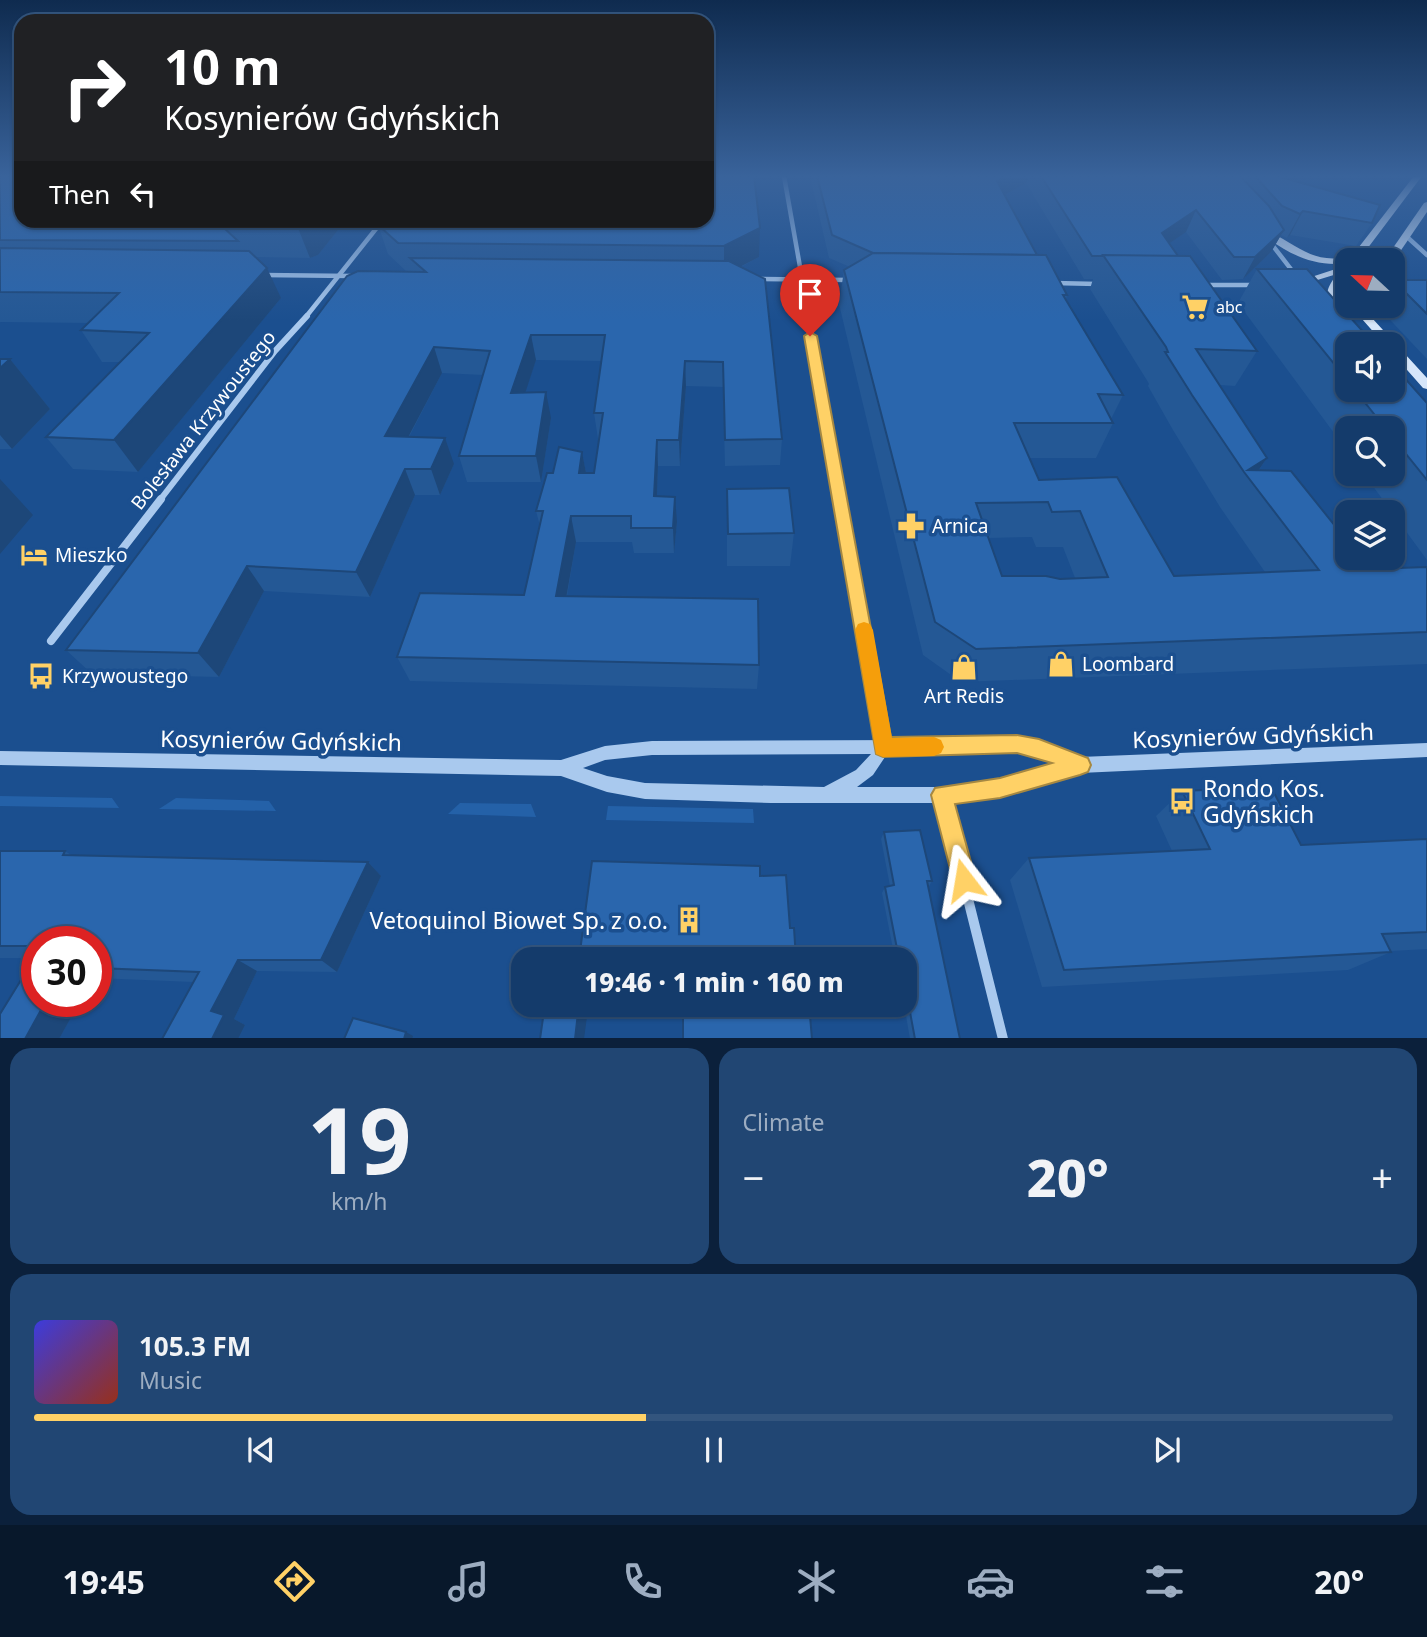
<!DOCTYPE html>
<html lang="en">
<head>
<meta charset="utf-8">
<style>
  :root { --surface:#143b6b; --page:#214673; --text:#f1f3f6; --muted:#9dadc1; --line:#33557e; --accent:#ffd166 }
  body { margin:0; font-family:"Noto Sans",sans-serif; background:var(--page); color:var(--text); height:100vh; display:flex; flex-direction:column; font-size:26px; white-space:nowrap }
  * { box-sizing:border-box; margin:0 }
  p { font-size:23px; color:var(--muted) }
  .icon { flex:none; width:38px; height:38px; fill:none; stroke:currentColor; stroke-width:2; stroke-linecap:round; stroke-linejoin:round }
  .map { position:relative; height:1038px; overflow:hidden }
  .drawer { display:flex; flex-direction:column; gap:10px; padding:10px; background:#0b203b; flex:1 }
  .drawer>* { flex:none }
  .top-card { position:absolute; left:14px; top:14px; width:700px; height:214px; border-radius:21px; box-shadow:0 2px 5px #0004,0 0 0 2px var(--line); background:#202124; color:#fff; overflow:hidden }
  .needle { width:46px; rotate:292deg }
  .tools { position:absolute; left:1335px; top:248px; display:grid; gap:14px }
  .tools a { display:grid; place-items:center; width:70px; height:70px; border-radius:14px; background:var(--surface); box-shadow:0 2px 5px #0004,0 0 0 2px var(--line); font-size:35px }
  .speed { position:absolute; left:21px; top:926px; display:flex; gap:14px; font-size:35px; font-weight:700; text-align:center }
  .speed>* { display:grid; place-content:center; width:91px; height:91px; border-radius:50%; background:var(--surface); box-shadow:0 2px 5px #0004,0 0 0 2px var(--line); line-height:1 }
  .speed .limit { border:10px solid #d22; background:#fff; color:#111 }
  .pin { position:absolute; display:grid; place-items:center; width:60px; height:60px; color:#fff; margin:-72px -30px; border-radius:50% 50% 50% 0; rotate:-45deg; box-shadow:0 0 7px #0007 }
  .pin .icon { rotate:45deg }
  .me { position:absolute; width:77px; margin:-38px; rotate:346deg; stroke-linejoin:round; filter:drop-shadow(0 0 5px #0008) }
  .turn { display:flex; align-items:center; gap:24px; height:147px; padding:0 35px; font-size:32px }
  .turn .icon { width:91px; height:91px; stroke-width:2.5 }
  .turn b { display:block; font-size:49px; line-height:60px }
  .then { display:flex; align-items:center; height:66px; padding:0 35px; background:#0003; gap:14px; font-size:26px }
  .big { font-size:52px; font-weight:800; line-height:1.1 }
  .drawer .card { flex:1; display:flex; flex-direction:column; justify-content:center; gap:10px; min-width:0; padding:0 24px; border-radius:21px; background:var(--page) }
  .drawer .dial { align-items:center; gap:0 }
  .dial b { font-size:91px; line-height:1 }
  .song { display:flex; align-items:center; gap:21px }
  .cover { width:84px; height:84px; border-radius:10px; background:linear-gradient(135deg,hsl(240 70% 55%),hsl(10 70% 35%)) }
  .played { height:7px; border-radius:4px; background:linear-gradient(90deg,var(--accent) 45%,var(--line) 45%) }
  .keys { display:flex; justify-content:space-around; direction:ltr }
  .heat { display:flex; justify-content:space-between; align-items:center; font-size:38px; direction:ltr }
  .drawer .tiles { flex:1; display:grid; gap:10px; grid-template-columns:1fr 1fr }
  .card:last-child { grid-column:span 2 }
  .trip { position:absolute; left:511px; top:947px; width:406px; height:70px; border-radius:21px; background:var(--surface); box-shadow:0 2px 5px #0004,0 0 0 2px var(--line); font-weight:800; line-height:70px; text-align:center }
  .tabs { display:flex; height:112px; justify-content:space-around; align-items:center; background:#08182b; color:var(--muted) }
  .tabs .icon { width:49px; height:49px }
  .tabs .selected { color:var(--accent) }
  .tabs b { font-size:32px; color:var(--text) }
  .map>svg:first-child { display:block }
</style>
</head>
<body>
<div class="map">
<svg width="1427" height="1039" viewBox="0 0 1427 1039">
  <rect width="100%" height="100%" fill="#1b4f8f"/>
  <g fill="#2461a8">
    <polygon points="0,796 112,798 119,808 0,806"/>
    <polygon points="176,798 269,801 276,811 159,809"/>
    <polygon points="460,803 531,804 536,817 448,814"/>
    <polygon points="608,806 753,809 754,823 606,820"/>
  </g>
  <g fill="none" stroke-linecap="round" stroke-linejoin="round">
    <g stroke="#a9c9ee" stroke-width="4.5">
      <polyline points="784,176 809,318"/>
      <polyline points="1406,236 1427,255"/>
      <polyline points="1270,242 1297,277"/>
      <polyline points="263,275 353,276"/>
      <polyline points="757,279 850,280"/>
      <polyline points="1054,283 1098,284"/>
      <polyline points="1201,285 1256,285"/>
      <polyline points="305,318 383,220"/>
    </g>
    <g stroke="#a9c9ee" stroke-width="6">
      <polyline points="808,316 840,500"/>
      <polyline points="160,500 275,351 307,316"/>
    </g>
    <g stroke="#a9c9ee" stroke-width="8">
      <polyline points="840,499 881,736"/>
      <polyline points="51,641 161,499"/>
    </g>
    <g stroke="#a9c9ee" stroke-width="10">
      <polyline points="881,734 883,747"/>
      <polyline points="942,795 1003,1039"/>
    </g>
    <path fill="#a9c9ee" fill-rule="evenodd" d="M1017,737L1039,741L1080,757L1427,743V757L1080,773L1001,796L942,803H771L645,799L607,792L561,776L0,765V751L561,760L605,746L652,741L915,740ZM1017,751L1038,755L1059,764L1001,780L942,787H857L873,775L887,754ZM871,754L856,770L824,787L645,783L607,776L583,768L605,760L652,755Z"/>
    <g fill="#d6e6fa" fill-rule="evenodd">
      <path d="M1414,176H1422L1358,261C1349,261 1346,264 1338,264C1309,265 1284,251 1262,234L1270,232C1301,247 1313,265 1352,256Z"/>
      <polygon points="1427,202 1427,212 1393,262 1384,261 1424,203"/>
      <path d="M1348,265V274L1337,293L1338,313H1330C1323,298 1327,287 1337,274L1301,285L1296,282Z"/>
      <polygon points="1359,306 1369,306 1372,318 1427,378 1427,389 1423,388 1393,354 1393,345 1385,345 1362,319"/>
    </g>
  </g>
  <g fill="#245895" fill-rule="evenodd">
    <polygon points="0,176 21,220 346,220 318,255 310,258 256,257 281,298 138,472 73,469 46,437 120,362 102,362 81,330 88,323 0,322"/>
    <path d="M810,176H1240L1242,178L1243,176H1277L1372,223L1356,246L1290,235L1287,238L1281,235L1271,252L1243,279L1222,280L1186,232L1169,243L1178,256L1257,351L1235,386L1220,385L1267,458L1259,470L1369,569L1427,567V664L961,682L923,655L839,304L844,270L850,267L829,258ZM1026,183L1084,279H1093L1090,289L1148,382L1149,384L1148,386L1173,430L1220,507L1265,572L1174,576L1039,480L1029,458H1096L1113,423L1111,419L1123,395L1066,299L1067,295L1037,255L1005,195ZM1032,537L1036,547H1063L1075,578L1060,579L1002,576L989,538Z"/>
    <polygon points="707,220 759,257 741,267 782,439 780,465 725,466 723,387 686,386 680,466 658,466 657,496 677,522 674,553 634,553 632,542 576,542 567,596 759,665 757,689 410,681 397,657 524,595 540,526 536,511 553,473 582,452 586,473 594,473 599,439 598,439 594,413 601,361 536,360 525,392 551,418 541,482 467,482 459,456 483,375 442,373 409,437 454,464 440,495 415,495 370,597 264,591 219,677 92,674 66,650 407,272 388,254 378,225"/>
    <polygon points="1257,269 1348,345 1348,390 1393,390 1427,403 1427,560 1364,474 1393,474 1393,429 1348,429 1348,452 1238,303"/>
    <polygon points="1393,280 1427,280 1427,359 1377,306 1393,306"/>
    <polygon points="0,359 10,359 50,409 12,449 0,449"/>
    <polygon points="727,489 794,533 790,566 727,566"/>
    <polygon points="1182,791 1301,845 1427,839 1427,949 1391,951 1391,952 1348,970 1042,987 1010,880 1029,858 1172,851 1156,816"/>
    <polygon points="884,832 932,881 928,888 960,1039 910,1039 904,1004 905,1004 905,959 895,959 882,893 885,887 890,886 881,839"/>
    <polygon points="0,851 65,851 71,855 368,862 381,876 337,972 257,971 234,1019 245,1025 238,1039 193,982 96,978 96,942 37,942 37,1001 78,1005 59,1039 0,1039 34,958 0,958"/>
  </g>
  <g fill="#1d4779">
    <polygon points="1008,176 1029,176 1026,183 992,202 997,181"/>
    <polygon points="1196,210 1186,232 1152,255 1162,233"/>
    <polygon points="1303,211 1290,235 1287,238 1300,214"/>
    <polygon points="311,220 346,220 318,255 310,258 298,228"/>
    <polygon points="760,228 759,257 724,275 724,246"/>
    <polygon points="1284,230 1271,252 1243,279 1255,257"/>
    <polygon points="267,268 281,298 138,472 114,440"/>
    <polygon points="531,335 536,360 517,418 511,393"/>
    <polygon points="434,347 442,373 395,462 385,436"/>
    <polygon points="10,359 50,409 12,449 0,435 0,368"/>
    <polygon points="685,361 686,386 680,466 679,440"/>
    <polygon points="546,392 551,418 541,482 536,456"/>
    <polygon points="445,438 454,464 440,495 431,469"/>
    <polygon points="657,440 658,466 656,522 654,496"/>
    <polygon points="582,452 587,478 579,473"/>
    <polygon points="1267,458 1251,481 1248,470"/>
    <polygon points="405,469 415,495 370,597 356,572"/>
    <polygon points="0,479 33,515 0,554"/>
    <polygon points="675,497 677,522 674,553 673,528"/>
    <polygon points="571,516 576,542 562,621 556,596"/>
    <polygon points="247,566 264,591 219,677 198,653"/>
    <polygon points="368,862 381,876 337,972 321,960"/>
    <polygon points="238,960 257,971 234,1019 245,1025 238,1039 212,1039 211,1011"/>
    <polygon points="46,1001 78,1001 78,1005 59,1039 25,1039"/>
    <polygon points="579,1004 585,1004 588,1009 584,1039 575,1039"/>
    <polygon points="406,1032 413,1036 412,1039 404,1039"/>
  </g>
  <g fill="#2a66ad" stroke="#1d4779" stroke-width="2" fill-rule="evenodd">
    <polygon points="0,176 21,176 21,220 311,220 306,226 298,228 224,228 238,241 0,240"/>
    <polygon points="707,176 754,176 760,228 724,246 398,243 378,225 382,220 707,220"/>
    <polygon points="817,176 1008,176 997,181 1037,255 873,253 832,235"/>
    <polygon points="1041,176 1240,176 1269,206 1284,230 1255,257 1234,257 1196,210 1162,233 1178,256 1092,256"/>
    <polygon points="1255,176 1277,176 1380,205 1372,223 1303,211 1300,214 1282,206"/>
    <polygon points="0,248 249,251 267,268 114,440 46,437 149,333 81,330 119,293 0,292"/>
    <path d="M873,253L1046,255L1067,295H1063L1123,395L1098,394L1113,423H1014L1039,480L1117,477L1174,576L1319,570L1244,472L1192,395L1165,352H1168L1166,347L1103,255L1190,256L1257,351L1196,349L1267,458L1248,470L1291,471L1348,542V558H1361L1369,569L1427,567V632L976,649L935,622L844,270ZM1048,502L1052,512L1080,511L1108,577L1060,579L1046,576H1002L976,503Z"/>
    <polygon points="410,258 729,261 765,279 782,439 725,440 723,362 685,361 679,440 657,440 654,496 675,497 673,528 631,528 631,516 571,516 556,596 758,599 759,665 397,657 420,593 524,595 543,511 536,511 547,473 553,473 559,447 582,452 579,473 594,473 603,413 594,413 605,335 531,335 511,393 546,392 536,456 459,456 490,351 434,347 385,436 445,438 431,469 405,469 356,572 247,566 198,653 66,650 347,276 358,271 426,272"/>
    <polygon points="1257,269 1307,269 1375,345 1348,345 1348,381"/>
    <polygon points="1393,280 1427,280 1427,314"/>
    <polygon points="0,359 10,359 0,368"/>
    <polygon points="1393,365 1427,403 1427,480 1393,438 1393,429 1386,429 1355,390 1393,390"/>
    <polygon points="789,488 794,533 728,534 727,489"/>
    <polygon points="1271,787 1301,845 1427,839 1427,932 1382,934 1391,952 1064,970 1029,858 1210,849 1182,791"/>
    <polygon points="920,830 932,881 927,881 960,1039 915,1039 905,985 905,959 899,959 885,887 894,885 884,832"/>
    <polygon points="0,851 65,851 63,855 368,862 321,960 238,960 211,1011 224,1015 212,1039 162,1039 199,972 96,968 96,942 37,942 37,946 0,946"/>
    <polygon points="592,861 760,866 760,876 786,875 790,928 794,928 796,959 579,959"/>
    <polygon points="37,954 37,1001 46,1001 25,1039 0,1039 0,1014"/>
    <polygon points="545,1004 579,1004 575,1039 540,1039"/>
    <polygon points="683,1004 809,1004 812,1039 683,1039"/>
    <polygon points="353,1018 406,1032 404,1039 344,1039"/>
  </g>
  <linearGradient id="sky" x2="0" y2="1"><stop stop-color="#0f2b4f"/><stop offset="0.55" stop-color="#39639b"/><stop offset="1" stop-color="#39639b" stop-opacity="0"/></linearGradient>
  <rect width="1427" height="321" fill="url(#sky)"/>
  <polygon fill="#ffd166" stroke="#a68842" stroke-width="2" points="810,332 817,336 891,737 1017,735 1039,739 1088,758 1091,765 1088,772 1080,775 1000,798 955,804 976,880 972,888 964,891 956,888 953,880 931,795 935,788 1000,778 1052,763 1017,753 883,757 876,754 804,336"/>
  <polygon fill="#f59e0b" points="864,622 870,624 873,630 892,738 934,737 941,740 944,747 941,753 934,756 883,757 876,754 855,630 858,624"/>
  <defs>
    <g id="supermarket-bare" transform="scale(2.1)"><path d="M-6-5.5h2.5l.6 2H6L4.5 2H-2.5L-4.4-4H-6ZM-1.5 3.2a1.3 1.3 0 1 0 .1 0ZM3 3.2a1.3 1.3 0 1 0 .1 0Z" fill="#ffd166" stroke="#1b4f8f" stroke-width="2.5" paint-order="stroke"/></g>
    <g id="pharmacy-bare" transform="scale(2.1)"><path d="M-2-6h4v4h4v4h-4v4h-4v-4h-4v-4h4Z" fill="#ffd166" stroke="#1b4f8f" stroke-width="2.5" paint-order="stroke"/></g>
    <g id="hotel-bare" transform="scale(2.1)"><path d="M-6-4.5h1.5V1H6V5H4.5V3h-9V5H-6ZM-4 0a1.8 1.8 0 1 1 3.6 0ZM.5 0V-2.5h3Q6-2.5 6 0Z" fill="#ffd166" stroke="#1b4f8f" stroke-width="2.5" paint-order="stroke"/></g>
    <g id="shop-bare" transform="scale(2.1)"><path d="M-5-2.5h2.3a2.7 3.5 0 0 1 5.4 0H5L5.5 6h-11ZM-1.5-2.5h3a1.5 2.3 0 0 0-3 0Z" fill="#ffd166" stroke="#1b4f8f" stroke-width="2.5" paint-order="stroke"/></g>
    <g id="bus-bare" transform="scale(2.1)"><path d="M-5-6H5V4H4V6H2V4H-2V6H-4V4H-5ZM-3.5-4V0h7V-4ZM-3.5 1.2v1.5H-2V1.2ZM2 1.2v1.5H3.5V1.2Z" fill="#ffd166" stroke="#1b4f8f" stroke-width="2.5" paint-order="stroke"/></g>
    <g id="building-bare" transform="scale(2.1)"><path d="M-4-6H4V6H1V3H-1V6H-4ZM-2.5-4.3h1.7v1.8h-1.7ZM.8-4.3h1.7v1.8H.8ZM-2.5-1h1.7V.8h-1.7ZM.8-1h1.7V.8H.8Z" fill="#ffd166" stroke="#1b4f8f" stroke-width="2.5" paint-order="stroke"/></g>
  </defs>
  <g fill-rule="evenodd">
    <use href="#supermarket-bare" x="1195" y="307"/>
    <use href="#pharmacy-bare" x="911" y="526"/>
    <use href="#hotel-bare" x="34" y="555"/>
    <use href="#shop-bare" x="1061" y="664"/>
    <use href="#shop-bare" x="964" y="667"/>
    <use href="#bus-bare" x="41" y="676"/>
    <use href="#bus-bare" x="1182" y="801"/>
    <use href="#building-bare" x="689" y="920"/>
  </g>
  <g text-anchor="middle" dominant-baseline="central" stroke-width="7" stroke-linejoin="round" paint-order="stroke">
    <g font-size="16" fill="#fff" stroke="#1b4f8f" text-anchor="start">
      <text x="1216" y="307">abc</text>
    </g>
    <g font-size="19" fill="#fff" stroke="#1b4f8f">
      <text transform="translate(203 420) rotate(-52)">Bolesława Krzywoustego</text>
    </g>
    <g font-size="19" fill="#fff" stroke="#1b4f8f" text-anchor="start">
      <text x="932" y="526">Arnica</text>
      <text x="55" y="555">Mieszko</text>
      <text x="1082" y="664">Loombard</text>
      <text x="62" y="676">Krzywoustego</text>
      <text x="964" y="696" text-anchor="middle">Art Redis</text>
    </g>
    <g font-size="23" fill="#fff" stroke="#1b4f8f">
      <text transform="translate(1253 735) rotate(-2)">Kosynierów Gdyńskich</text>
      <text transform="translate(281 740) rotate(1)">Kosynierów Gdyńskich</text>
    </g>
    <g font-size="23" fill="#fff" stroke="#1b4f8f" text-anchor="start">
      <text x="1203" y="788">Rondo Kos.<tspan x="1203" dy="26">Gdyńskich</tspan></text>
      <text x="668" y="920" text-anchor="end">Vetoquinol Biowet Sp. z o.o.</text>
    </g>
  </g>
</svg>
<div class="tools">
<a><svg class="needle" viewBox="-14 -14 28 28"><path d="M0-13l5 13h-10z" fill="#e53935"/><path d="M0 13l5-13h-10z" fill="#9dadc1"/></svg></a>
<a><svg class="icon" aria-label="sound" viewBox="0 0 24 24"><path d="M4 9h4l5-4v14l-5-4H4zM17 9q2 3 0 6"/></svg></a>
<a><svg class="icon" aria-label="search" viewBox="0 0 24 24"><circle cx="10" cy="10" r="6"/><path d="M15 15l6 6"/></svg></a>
<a><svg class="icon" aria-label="layers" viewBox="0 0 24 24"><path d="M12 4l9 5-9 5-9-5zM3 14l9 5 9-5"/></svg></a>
</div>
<div class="speed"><div class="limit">30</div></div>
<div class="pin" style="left:810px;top:336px;background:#d93025"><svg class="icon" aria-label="arrive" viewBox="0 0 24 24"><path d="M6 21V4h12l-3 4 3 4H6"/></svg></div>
<svg class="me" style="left:964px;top:880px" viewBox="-20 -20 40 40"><path d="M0-17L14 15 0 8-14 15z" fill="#ffd166" stroke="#fff" stroke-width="4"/></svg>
<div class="trip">19:46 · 1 min · 160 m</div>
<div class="top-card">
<div class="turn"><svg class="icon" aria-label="right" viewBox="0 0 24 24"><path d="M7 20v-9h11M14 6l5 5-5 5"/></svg><div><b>10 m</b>Kosynierów Gdyńskich</div></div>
<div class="then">Then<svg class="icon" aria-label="left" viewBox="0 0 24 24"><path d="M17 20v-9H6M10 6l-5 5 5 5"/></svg></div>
</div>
</div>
<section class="drawer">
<div class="tiles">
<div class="card dial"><b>19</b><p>km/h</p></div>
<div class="card"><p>Climate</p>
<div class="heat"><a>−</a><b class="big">20°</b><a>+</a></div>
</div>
<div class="card">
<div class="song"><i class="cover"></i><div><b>105.3 FM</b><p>Music</p></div></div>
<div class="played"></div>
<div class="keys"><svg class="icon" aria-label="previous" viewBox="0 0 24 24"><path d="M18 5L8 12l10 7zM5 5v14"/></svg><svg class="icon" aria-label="pause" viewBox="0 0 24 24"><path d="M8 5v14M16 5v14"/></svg><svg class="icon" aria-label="next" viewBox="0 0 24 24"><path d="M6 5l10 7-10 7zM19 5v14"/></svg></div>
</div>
</div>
</section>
<nav class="tabs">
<b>19:45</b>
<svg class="icon selected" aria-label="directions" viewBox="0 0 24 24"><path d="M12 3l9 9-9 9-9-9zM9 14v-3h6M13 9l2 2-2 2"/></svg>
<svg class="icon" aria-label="music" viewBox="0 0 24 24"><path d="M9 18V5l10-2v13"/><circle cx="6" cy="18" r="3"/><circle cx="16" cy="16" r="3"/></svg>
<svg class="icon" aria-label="phone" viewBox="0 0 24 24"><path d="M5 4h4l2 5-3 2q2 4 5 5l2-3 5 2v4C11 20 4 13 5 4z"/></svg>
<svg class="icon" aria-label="climate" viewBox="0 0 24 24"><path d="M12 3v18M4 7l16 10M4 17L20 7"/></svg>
<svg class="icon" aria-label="car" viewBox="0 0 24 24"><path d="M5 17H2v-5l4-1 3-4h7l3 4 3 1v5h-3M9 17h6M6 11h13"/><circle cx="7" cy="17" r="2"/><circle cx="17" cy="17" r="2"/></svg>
<svg class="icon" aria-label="filters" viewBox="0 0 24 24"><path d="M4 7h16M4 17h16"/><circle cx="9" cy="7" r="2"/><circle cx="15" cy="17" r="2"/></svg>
<b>20°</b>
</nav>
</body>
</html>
